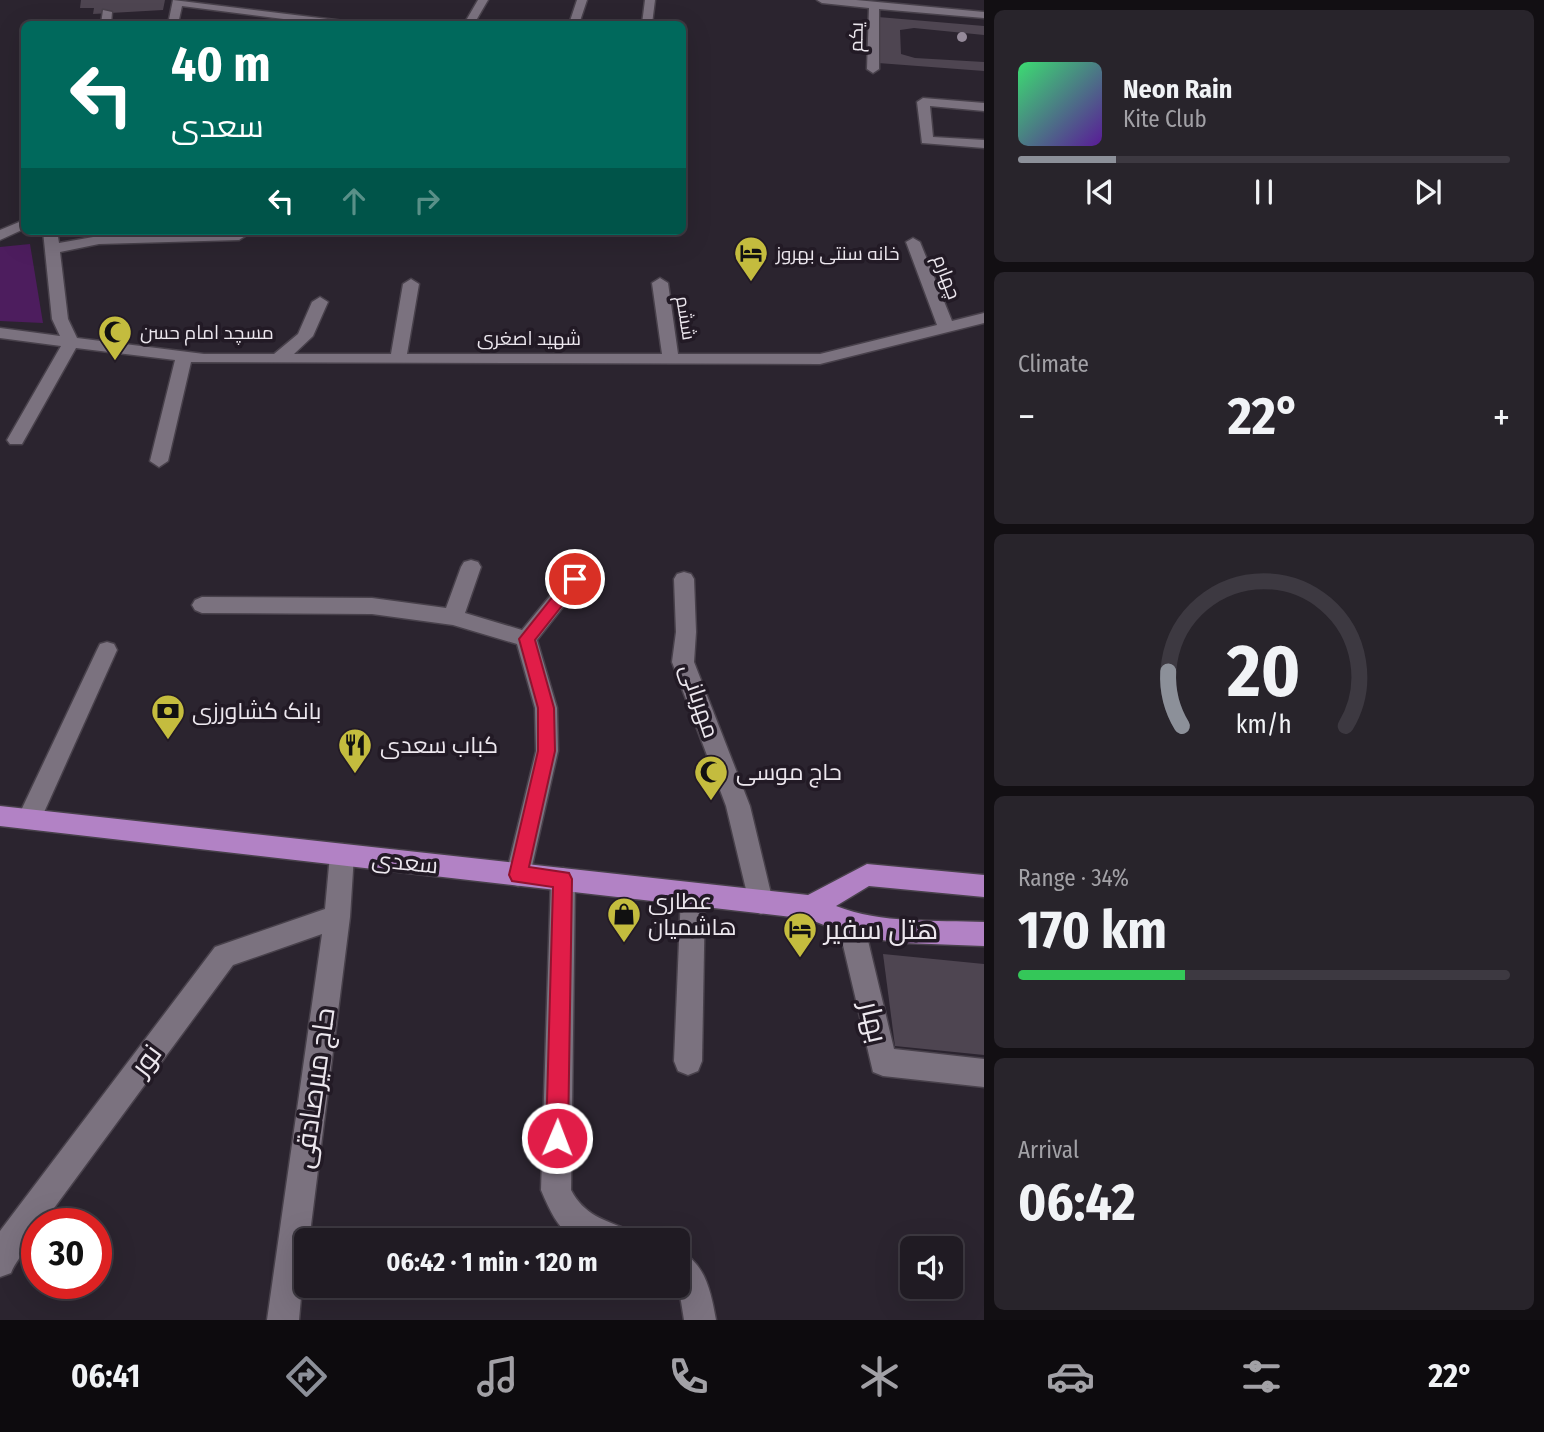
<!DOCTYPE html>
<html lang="en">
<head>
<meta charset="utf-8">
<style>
  :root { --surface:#201b23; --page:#28242b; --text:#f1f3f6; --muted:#a2a1a6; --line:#3d3941; --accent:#8c9099 }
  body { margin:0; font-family:"Fira Sans Condensed",Cairo,sans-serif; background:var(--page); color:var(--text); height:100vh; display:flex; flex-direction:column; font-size:26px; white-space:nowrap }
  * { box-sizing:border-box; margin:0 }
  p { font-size:23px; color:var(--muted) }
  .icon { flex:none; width:38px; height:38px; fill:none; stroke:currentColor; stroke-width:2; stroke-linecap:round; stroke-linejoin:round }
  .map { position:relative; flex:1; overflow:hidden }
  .sheet { display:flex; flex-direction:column; gap:10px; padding:10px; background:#120f13; width:560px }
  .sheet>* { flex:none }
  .top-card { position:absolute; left:21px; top:21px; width:665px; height:214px; border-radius:10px; box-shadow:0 7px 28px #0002,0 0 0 2px var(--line); background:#00695c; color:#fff; overflow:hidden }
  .fabs { position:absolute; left:900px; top:1236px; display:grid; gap:14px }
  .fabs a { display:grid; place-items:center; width:63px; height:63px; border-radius:10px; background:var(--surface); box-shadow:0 7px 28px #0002,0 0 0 2px var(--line); font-size:35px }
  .speed { position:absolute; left:21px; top:1208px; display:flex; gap:14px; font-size:35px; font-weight:700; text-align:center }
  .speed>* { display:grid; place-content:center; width:91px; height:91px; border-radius:50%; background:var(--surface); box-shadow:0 7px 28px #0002,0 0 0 2px var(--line); line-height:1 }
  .speed .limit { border:10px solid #d22; background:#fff; color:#111 }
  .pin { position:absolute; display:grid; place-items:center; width:60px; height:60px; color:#fff; margin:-30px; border:4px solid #fff; border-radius:50%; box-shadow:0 2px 7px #0007 }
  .me { position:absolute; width:77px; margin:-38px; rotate:1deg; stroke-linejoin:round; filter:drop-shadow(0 0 5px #0008) }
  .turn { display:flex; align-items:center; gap:24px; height:147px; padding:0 35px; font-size:32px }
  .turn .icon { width:91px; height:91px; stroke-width:2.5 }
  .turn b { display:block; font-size:49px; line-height:60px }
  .lanes { display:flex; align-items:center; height:66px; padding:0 35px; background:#0003; justify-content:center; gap:35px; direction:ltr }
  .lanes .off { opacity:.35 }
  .big { font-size:52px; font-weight:700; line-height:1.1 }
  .sheet .widget { flex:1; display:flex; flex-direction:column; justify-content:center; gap:10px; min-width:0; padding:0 24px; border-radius:10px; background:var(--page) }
  .sheet .dial { align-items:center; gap:0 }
  .dial svg { height:182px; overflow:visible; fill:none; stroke:var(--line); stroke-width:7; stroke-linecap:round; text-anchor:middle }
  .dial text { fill:var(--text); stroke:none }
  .song { display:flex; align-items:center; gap:21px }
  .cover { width:84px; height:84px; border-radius:10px; background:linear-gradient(135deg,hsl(140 70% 55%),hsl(270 70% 35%)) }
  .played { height:7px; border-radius:4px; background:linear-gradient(90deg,var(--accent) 20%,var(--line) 20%) }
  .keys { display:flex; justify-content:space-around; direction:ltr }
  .heat { display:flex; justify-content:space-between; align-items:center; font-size:38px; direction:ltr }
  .charge { height:10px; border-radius:5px; background:linear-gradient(90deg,#34c759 34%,var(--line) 0) }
  .trip { position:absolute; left:294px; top:1228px; width:396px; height:70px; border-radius:10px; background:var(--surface); box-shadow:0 7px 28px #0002,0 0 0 2px var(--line); font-weight:700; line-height:70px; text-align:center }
  .tabs { display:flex; height:112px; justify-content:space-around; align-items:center; background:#0d0b0e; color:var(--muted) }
  .tabs .icon { width:49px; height:49px }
  .tabs .active { color:var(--accent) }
  .tabs b { font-size:32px; color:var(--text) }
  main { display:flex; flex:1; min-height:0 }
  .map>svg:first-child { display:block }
</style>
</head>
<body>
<main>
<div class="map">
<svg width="984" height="1320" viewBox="0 0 984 1320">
  <rect width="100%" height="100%" fill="#2b242f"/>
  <polygon fill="#4d1d5e" points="30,244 43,323 0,321 0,247"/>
  <g fill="#4e4551">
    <polygon points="81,0 165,0 163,10 93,14 94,8 80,8"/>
    <polygon points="878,17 984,26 984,35 914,28 900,30 901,54 915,58 984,62 984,71 878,63"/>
    <polygon points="883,954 984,964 984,1055 895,1046"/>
  </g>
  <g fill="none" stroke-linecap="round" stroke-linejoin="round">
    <g stroke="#48414b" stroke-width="3">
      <g id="minor">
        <polygon points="173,0 344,21 349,24 323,24 182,6 178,24 168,24"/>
        <polygon points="478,0 488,0 474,24 464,24"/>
        <polygon points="577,0 587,0 579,24 569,24"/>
        <polygon points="645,0 655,0 652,24 642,24"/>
        <polygon points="817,0 856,0 984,12 984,18 879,9 879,69 873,73 867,69 869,8 822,3"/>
        <polygon points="103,10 112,12 111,24 101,24"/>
        <polygon points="923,98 984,103 984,111 930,106 933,137 984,140 984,148 922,143 917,102"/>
        <polygon points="24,220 24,229 0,240 0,230"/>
        <polygon points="43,231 57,231 59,243 99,236 253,231 239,240 99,244 60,252 68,319 77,338 204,354 274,354 298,334 312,302 320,297 328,302 313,336 294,354 391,354 403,284 411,279 419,284 407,354 662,354 652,283 660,278 668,283 678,354 820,354 937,325 906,242 913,238 920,242 952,321 984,313 984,323 820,364 191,362 168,461 159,467 150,461 175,360 76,348 22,444 10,444 7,440 61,346 0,338 0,328 60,336 52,319"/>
        <polygon points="471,560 478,562 481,567 465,613 522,630 568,574 575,572 582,574 585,579 537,640 557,708 558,751 530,875 527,883 518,886 509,883 506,875 536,751 535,708 517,644 453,625 372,614 202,613 195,610 192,605 195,600 202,597 372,598 446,608 461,567 464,562"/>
        <polygon points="684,572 691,574 694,579 696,632 694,662 750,806 773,902 770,910 761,914 752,910 749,902 726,806 672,662 676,632 674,579 677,574"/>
        <polygon points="107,642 114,644 117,650 41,819 37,826 29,829 21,826 17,819 97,650 100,644"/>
        <path d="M342,844L351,847L354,855L350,917L309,1241H306L299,1320H267L322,934L233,965L43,1223H37C37,1240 17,1257 11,1273L0,1277V1231L215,947L325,909L330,855L333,847Z"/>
        <path d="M563,868L572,871L575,879L571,1190C584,1215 604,1220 629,1230L633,1241C576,1241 565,1248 541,1190L551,879L554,871Z"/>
        <polygon points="693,883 702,886 705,894 702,1061 698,1071 688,1075 678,1071 674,1061 681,894 684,886"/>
        <polygon points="851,912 860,916 864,924 894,1049 984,1059 984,1087 883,1076 873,1072 838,924 842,916"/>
        <path d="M677,1250C706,1262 711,1293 716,1320H684L680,1295L674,1286H677Z"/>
      </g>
    </g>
    <g stroke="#48414b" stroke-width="3">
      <path id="major" d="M0,806L808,895L867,864L984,875V897L869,886L836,906C881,924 936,920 984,922V946L905,943L851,936L809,919L0,826Z"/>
    </g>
    <use href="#minor" fill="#7b727f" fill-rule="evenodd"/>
    <use href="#major" fill="#b282c5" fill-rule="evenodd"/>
  </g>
  <circle fill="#958a9a" cx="962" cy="37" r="5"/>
  <polygon fill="#e11d48" stroke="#92132f" stroke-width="2" points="575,574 580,575 582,579 580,583 535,640 554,708 555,751 529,867 569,873 572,879 568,1138 565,1146 557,1149 549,1146 546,1138 553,887 512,881 509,875 538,751 538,708 519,639 570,575"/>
  <defs>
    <g id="hotel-pin" transform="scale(1.75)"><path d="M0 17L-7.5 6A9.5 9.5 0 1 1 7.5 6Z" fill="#c4bc3e" stroke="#221a25"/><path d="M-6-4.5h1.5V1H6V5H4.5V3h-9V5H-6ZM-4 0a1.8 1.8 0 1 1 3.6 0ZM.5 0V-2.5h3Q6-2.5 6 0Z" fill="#111"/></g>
    <g id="mosque-pin" transform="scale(1.75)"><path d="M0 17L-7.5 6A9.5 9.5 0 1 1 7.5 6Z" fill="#c4bc3e" stroke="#221a25"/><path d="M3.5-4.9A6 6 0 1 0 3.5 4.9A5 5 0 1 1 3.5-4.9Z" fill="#111"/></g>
    <g id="bank-pin" transform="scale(1.75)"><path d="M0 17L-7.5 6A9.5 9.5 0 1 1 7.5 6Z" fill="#c4bc3e" stroke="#221a25"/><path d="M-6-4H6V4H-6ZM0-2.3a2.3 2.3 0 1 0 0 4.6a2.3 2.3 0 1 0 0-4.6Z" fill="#111"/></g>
    <g id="restaurant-pin" transform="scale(1.75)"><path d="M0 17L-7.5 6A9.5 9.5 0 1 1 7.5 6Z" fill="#c4bc3e" stroke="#221a25"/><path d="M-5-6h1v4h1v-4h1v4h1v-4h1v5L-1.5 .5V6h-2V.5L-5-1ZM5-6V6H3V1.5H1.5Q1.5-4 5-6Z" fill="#111"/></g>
    <g id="shop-pin" transform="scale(1.75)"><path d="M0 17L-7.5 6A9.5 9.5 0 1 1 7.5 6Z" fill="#c4bc3e" stroke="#221a25"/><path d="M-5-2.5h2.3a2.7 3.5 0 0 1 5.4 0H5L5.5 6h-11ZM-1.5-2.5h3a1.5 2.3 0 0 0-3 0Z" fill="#111"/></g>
  </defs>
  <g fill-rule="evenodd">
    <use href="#hotel-pin" x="751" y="253"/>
    <use href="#mosque-pin" x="115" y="332"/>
    <use href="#bank-pin" x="168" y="711"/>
    <use href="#restaurant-pin" x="355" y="745"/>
    <use href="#mosque-pin" x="711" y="772"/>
    <use href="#shop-pin" x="624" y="914"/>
    <use href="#hotel-pin" x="800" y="929"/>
  </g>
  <g text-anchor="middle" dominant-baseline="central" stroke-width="7" stroke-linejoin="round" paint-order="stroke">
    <g font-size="19" fill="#ece7ee" stroke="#221a25">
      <text transform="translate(856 37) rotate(-89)">یکم</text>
      <text transform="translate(947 277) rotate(69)">چهارم</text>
      <text transform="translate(686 318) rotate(81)">ششم</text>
      <text x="529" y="338">شهید اصغری</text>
    </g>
    <g font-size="19" fill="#ece7ee" stroke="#221a25" text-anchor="start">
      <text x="776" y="253">خانه سنتی بهروز</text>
      <text x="140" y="332">مسچد امام حسن</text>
    </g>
    <g font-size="23" fill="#ece7ee" stroke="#221a25">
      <text transform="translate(700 701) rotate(71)">مهربانی</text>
      <text transform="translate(405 862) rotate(6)">سعدی</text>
    </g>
    <g font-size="23" fill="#ece7ee" stroke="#221a25" text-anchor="start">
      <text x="192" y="711">بانک کشاورزی</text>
      <text x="380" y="745">کباب سعدی</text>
      <text x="736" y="772">حاج موسی</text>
      <text x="648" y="901">عطاری<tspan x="648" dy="26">هاشمیان</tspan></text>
    </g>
    <g font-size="28" fill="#ece7ee" stroke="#221a25" text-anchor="start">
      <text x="824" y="929">هتل سفیر</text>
    </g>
    <g font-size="28" fill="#ece7ee" stroke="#221a25">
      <text transform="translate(874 1022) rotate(77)">بهار</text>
      <text transform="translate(146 1060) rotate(-53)">نور</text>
      <text transform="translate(314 1088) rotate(-82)">حاج میرصادقی</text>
    </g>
  </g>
</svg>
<div class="fabs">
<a><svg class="icon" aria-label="sound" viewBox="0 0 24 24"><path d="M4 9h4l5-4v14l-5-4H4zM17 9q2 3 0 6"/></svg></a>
</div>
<div class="speed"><div class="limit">30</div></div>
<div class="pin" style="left:575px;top:579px;background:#d93025"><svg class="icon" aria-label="arrive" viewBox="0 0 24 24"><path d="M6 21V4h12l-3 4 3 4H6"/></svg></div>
<svg class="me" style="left:557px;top:1138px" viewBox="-20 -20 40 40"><circle r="17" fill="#e11d48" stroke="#fff" stroke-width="3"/><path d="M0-11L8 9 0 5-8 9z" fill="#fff"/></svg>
<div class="trip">06:42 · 1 min · 120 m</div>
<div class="top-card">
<div class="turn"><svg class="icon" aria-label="left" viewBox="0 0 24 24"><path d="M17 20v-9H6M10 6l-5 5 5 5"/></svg><div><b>40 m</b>سعدی</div></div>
<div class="lanes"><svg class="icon" aria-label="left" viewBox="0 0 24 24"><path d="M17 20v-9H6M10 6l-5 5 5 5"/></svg><svg class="icon off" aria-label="ahead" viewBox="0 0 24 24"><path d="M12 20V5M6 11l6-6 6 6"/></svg><svg class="icon off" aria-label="right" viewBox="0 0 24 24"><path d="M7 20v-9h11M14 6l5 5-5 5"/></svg></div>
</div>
</div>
<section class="sheet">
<div class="widget">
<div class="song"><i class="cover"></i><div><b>Neon Rain</b><p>Kite Club</p></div></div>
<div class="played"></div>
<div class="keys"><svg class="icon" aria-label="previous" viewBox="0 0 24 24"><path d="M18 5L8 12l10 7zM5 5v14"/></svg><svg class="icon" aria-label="pause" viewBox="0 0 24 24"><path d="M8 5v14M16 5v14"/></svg><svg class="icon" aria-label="next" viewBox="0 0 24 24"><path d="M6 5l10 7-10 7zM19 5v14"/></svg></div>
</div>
<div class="widget"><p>Climate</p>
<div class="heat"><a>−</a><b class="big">22°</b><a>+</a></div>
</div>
<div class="widget dial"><svg viewBox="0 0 100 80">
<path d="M14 69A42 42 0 1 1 86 69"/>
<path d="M14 69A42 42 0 0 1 8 45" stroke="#8c9099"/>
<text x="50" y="56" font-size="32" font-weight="700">20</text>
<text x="50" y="72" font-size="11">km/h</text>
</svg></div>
<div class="widget"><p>Range · 34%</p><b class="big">170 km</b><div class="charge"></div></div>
<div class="widget"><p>Arrival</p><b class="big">06:42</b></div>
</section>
</main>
<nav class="tabs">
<b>06:41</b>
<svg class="icon active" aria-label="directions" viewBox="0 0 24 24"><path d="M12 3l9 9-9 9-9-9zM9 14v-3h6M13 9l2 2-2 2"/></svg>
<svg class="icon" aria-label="music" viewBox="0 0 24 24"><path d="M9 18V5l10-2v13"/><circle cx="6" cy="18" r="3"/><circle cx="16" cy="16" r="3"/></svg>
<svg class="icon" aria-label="phone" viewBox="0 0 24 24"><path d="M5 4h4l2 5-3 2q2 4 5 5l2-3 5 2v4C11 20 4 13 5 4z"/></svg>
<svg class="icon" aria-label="climate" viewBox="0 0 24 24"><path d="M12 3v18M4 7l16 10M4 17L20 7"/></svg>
<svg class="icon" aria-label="car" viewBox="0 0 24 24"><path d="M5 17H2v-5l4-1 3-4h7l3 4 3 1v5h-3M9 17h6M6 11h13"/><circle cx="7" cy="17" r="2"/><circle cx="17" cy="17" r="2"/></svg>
<svg class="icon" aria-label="filters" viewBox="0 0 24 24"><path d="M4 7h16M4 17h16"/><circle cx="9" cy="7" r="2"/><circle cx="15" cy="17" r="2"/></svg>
<b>22°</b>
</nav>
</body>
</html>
